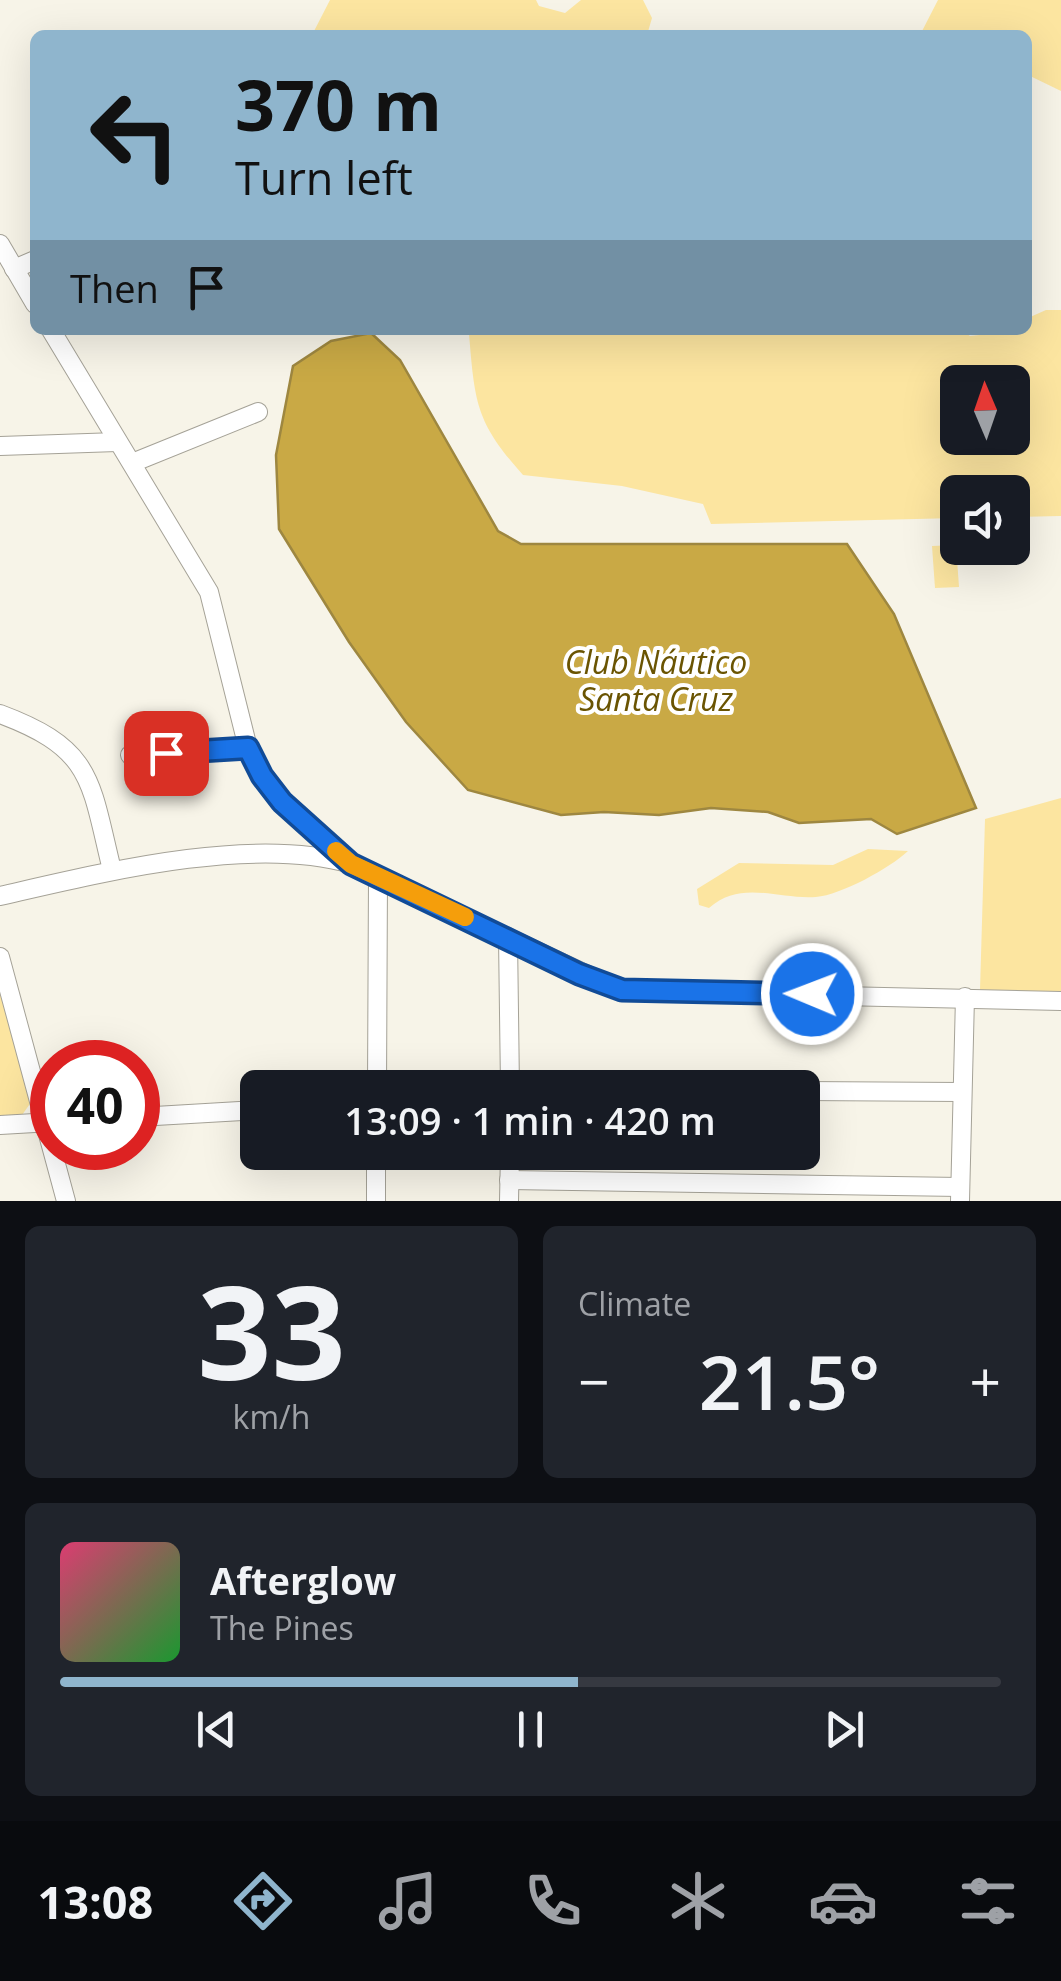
<!DOCTYPE html>
<html lang="en">
<head>
<meta charset="utf-8">
<style>
  :root { --surface:#171b24; --page:#20242c; --text:#f1f3f6; --muted:#9ea1a6; --line:#363941; --accent:#8fb5cd }
  body { margin:0; font-family:"Open Sans",sans-serif; background:var(--page); color:var(--text); height:100vh; display:flex; flex-direction:column; font-size:38px; white-space:nowrap }
  * { box-sizing:border-box; margin:0 }
  p { font-size:32px; color:var(--muted) }
  .icon { flex:none; width:55px; height:55px; fill:none; stroke:currentColor; stroke-width:2; stroke-linecap:round; stroke-linejoin:round }
  .map { position:relative; height:1201px; overflow:hidden }
  .side { display:flex; flex-direction:column; gap:25px; padding:25px; background:#0d0f14; flex:1 }
  .side>* { flex:none }
  .hud { position:absolute; left:30px; top:30px; width:1002px; height:305px; border-radius:15px; box-shadow:0 10px 40px #0002; background:#8fb5cd; color:#111; overflow:hidden }
  .needle { width:65px; rotate:358deg }
  .tools { position:absolute; left:940px; top:365px; display:grid; gap:20px }
  .tools a { display:grid; place-items:center; width:90px; height:90px; border-radius:15px; background:var(--surface); box-shadow:0 10px 40px #0002; font-size:50px }
  .speed { position:absolute; left:30px; top:1040px; display:flex; gap:20px; font-size:50px; font-weight:700; text-align:center }
  .speed>* { display:grid; place-content:center; width:130px; height:130px; border-radius:50%; background:var(--surface); box-shadow:0 10px 40px #0002; line-height:1 }
  .speed .limit { border:15px solid #d22; background:#fff; color:#111 }
  .pin { position:absolute; display:grid; place-items:center; width:85px; height:85px; color:#fff; margin:-42px; border-radius:20px; box-shadow:0 5px 15px #0006 }
  .me { position:absolute; width:110px; margin:-55px; rotate:271deg; stroke-linejoin:round; filter:drop-shadow(0 0 8px #0008) }
  .turn { display:flex; align-items:center; gap:35px; height:210px; padding:0 40px; font-size:45px }
  .turn .icon { width:130px; height:130px; stroke-width:2.5 }
  .turn b { display:block; font-size:70px; line-height:85px }
  .then { display:flex; align-items:center; height:95px; padding:0 40px; background:#0003; gap:20px; font-size:38px }
  .big { font-size:75px; font-weight:600; line-height:1.1 }
  .side .widget { flex:1; display:flex; flex-direction:column; justify-content:center; gap:15px; min-width:0; padding:0 35px; border-radius:15px; background:var(--page) }
  .side .dial { align-items:center; gap:0 }
  .dial b { font-size:130px; line-height:1 }
  .song { display:flex; align-items:center; gap:30px }
  .cover { width:120px; height:120px; border-radius:15px; background:linear-gradient(135deg,hsl(340 70% 55%),hsl(130 70% 35%)) }
  .played { height:10px; border-radius:5px; background:linear-gradient(90deg,var(--accent) 55%,var(--line) 55%) }
  .keys { display:flex; justify-content:space-around; direction:ltr }
  .heat { display:flex; justify-content:space-between; align-items:center; font-size:55px; direction:ltr }
  .side .tiles { flex:1; display:grid; gap:25px; grid-template-columns:1fr 1fr }
  .widget:last-child { grid-column:span 2 }
  .trip { position:absolute; left:240px; top:1070px; width:580px; height:100px; border-radius:15px; background:var(--surface); box-shadow:0 10px 40px #0002; font-weight:600; line-height:100px; text-align:center }
  .tabs { display:flex; height:160px; justify-content:space-around; align-items:center; background:#090b0e; color:var(--muted) }
  .tabs .icon { width:70px; height:70px }
  .tabs .current { color:var(--accent) }
  .tabs b { font-size:45px; color:var(--text) }
  .map>svg:first-child { display:block }
</style>
</head>
<body>
<div class="map">
<svg width="1061" height="1201" viewBox="0 0 1061 1201">
  <rect width="100%" height="100%" fill="#f7f4e8"/>
  <g fill="#fce5a0" fill-rule="evenodd">
    <polygon points="330,0 536,0 539,6 565,13 581,0 643,0 652,18 647,35 312,35"/>
    <polygon points="938,0 1061,0 1061,91 1028,75 1028,35 920,35"/>
    <path d="M1046,310H1061V516L1013,517L1012,492H958L957,518L711,524L703,504L622,486L523,475C476,422 475,404 469,334L962,330L970,336L1028,330V318ZM1012,382V438H958V382Z"/>
    <polygon points="956,545 959,587 935,588 932,546"/>
    <polygon points="1061,798 1061,992 980,990 985,819"/>
    <path d="M868,849L908,851C890,868 841,895 816,897C779,900 741,879 709,908L699,905L697,889L739,863L833,865Z"/>
    <polygon points="0,978 32,1101 22,1115 0,1116"/>
  </g>
  <polygon fill="#c9a945" stroke="#9e8740" stroke-width="2.5" points="371,333 400,360 498,531 521,544 847,544 894,614 976,808 897,834 871,819 799,823 768,812 711,808 659,815 604,812 561,815 468,790 406,722 349,642 279,529 276,455 293,366 331,341"/>
  <g fill="none" stroke-linecap="round" stroke-linejoin="round">
    <g stroke="#a5a297" stroke-width="20">
      <g id="minor">
        <polyline points="0,244 35,304"/>
        <polyline points="14,269 35,260"/>
        <polyline points="51,330 209,592 248,748 262,776 282,802 347,861"/>
        <polyline points="0,446 117,442"/>
        <polyline points="132,463 258,412"/>
        <path d="M0,714C94,749 90,781 112,870"/>
        <polyline points="130,755 248,748"/>
        <path d="M0,896C101,873 251,835 351,864L622,991L1061,1001"/>
        <polyline points="508,937 510,1088"/>
        <polyline points="0,957 66,1201"/>
        <polyline points="510,1087 532,1088"/>
        <polyline points="377,1088 378,877"/>
        <polyline points="802,1091 961,1092"/>
        <polyline points="138,1117 258,1110"/>
        <polyline points="0,1125 52,1122"/>
        <polyline points="509,1180 960,1187"/>
        <polyline points="376,1201 376,1152"/>
        <polyline points="509,1201 510,1152"/>
        <polyline points="960,1201 965,997"/>
      </g>
    </g>
    <use href="#minor" stroke="#fff" stroke-width="18"/>
  </g>
  <g fill="none" stroke-linecap="round" stroke-linejoin="round">
    <g stroke="#114b97" stroke-width="25">
      <polyline id="route" points="166,753 248,748 262,776 282,802 351,864 579,974 622,990 812,994"/>
    </g>
    <use href="#route" stroke="#1a73e8" stroke-width="18"/>
    <polyline stroke="#f59e0b" stroke-width="18" points="336,851 351,864 465,917"/>
  </g>
  <g text-anchor="middle" dominant-baseline="central" stroke-width="8" stroke-linejoin="round" paint-order="stroke">
    <g font-size="32" font-style="italic" fill="#6a5402" stroke="#fff">
      <text x="656" y="661">Club Náutico<tspan x="656" dy="37">Santa Cruz</tspan></text>
    </g>
  </g>
</svg>
<div class="tools">
<a><svg class="needle" viewBox="-14 -14 28 28"><path d="M0-13l5 13h-10z" fill="#e53935"/><path d="M0 13l5-13h-10z" fill="#9ea1a6"/></svg></a>
<a><svg class="icon" aria-label="sound" viewBox="0 0 24 24"><path d="M4 9h4l5-4v14l-5-4H4zM17 9q2 3 0 6"/></svg></a>
</div>
<div class="speed"><div class="limit">40</div></div>
<div class="pin" style="left:166px;top:753px;background:#d93025"><svg class="icon" aria-label="arrive" viewBox="0 0 24 24"><path d="M6 21V4h12l-3 4 3 4H6"/></svg></div>
<svg class="me" style="left:812px;top:994px" viewBox="-20 -20 40 40"><circle r="17" fill="#1a73e8" stroke="#fff" stroke-width="3"/><path d="M0-11L8 9 0 5-8 9z" fill="#fff"/></svg>
<div class="trip">13:09 · 1 min · 420 m</div>
<div class="hud">
<div class="turn"><svg class="icon" aria-label="left" viewBox="0 0 24 24"><path d="M17 20v-9H6M10 6l-5 5 5 5"/></svg><div><b>370 m</b>Turn left</div></div>
<div class="then">Then<svg class="icon" aria-label="arrive" viewBox="0 0 24 24"><path d="M6 21V4h12l-3 4 3 4H6"/></svg></div>
</div>
</div>
<section class="side">
<div class="tiles">
<div class="widget dial"><b>33</b><p>km/h</p></div>
<div class="widget"><p>Climate</p>
<div class="heat"><a>−</a><b class="big">21.5°</b><a>+</a></div>
</div>
<div class="widget">
<div class="song"><i class="cover"></i><div><b>Afterglow</b><p>The Pines</p></div></div>
<div class="played"></div>
<div class="keys"><svg class="icon" aria-label="previous" viewBox="0 0 24 24"><path d="M18 5L8 12l10 7zM5 5v14"/></svg><svg class="icon" aria-label="pause" viewBox="0 0 24 24"><path d="M8 5v14M16 5v14"/></svg><svg class="icon" aria-label="next" viewBox="0 0 24 24"><path d="M6 5l10 7-10 7zM19 5v14"/></svg></div>
</div>
</div>
</section>
<nav class="tabs">
<b>13:08</b>
<svg class="icon current" aria-label="directions" viewBox="0 0 24 24"><path d="M12 3l9 9-9 9-9-9zM9 14v-3h6M13 9l2 2-2 2"/></svg>
<svg class="icon" aria-label="music" viewBox="0 0 24 24"><path d="M9 18V5l10-2v13"/><circle cx="6" cy="18" r="3"/><circle cx="16" cy="16" r="3"/></svg>
<svg class="icon" aria-label="phone" viewBox="0 0 24 24"><path d="M5 4h4l2 5-3 2q2 4 5 5l2-3 5 2v4C11 20 4 13 5 4z"/></svg>
<svg class="icon" aria-label="climate" viewBox="0 0 24 24"><path d="M12 3v18M4 7l16 10M4 17L20 7"/></svg>
<svg class="icon" aria-label="car" viewBox="0 0 24 24"><path d="M5 17H2v-5l4-1 3-4h7l3 4 3 1v5h-3M9 17h6M6 11h13"/><circle cx="7" cy="17" r="2"/><circle cx="17" cy="17" r="2"/></svg>
<svg class="icon" aria-label="filters" viewBox="0 0 24 24"><path d="M4 7h16M4 17h16"/><circle cx="9" cy="7" r="2"/><circle cx="15" cy="17" r="2"/></svg>
</nav>
</body>
</html>
